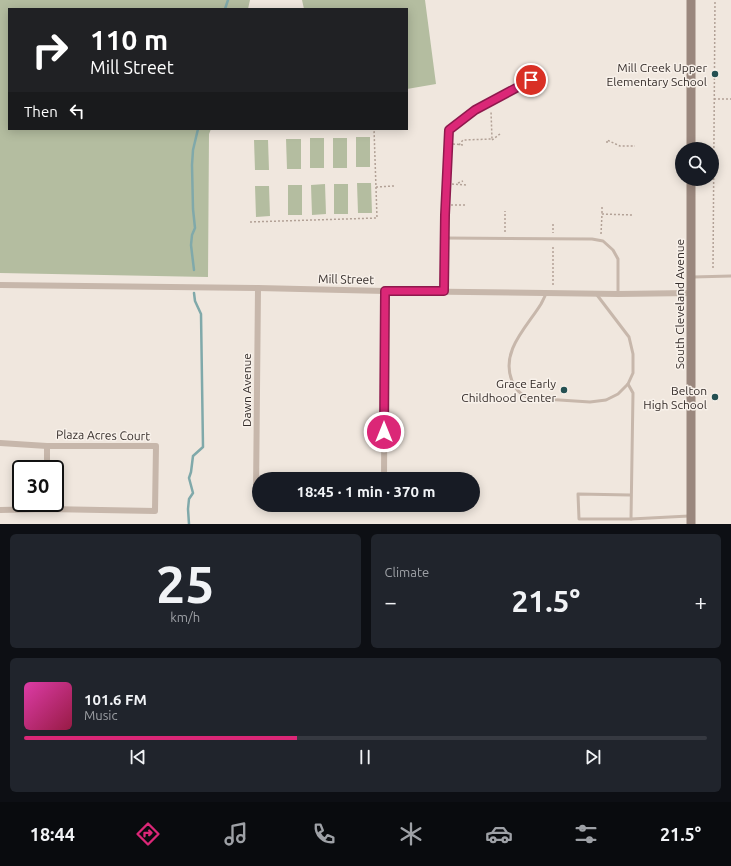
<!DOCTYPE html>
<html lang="en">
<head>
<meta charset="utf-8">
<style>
  :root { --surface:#171b24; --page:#20242c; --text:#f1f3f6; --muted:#9ea1a6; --line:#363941; --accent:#db2777 }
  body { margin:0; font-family:Ubuntu,sans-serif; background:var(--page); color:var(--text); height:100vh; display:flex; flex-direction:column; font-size:15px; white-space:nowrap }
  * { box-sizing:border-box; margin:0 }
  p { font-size:13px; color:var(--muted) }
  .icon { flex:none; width:22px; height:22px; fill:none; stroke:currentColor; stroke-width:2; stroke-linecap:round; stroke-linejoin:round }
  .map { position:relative; height:524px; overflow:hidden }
  .details { display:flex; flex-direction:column; gap:10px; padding:10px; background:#0d0f14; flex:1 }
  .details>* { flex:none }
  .guide { position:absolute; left:8px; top:8px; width:400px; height:122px; border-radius:0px; box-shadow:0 2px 10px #0003; background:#202124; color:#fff; overflow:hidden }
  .buttons { position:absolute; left:675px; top:142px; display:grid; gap:8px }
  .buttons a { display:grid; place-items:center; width:44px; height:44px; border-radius:50%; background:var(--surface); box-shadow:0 2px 10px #0003; font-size:20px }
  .speed { position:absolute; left:12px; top:460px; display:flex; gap:8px; font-size:20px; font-weight:700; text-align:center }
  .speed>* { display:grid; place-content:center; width:52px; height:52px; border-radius:50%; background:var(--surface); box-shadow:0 2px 10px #0003; line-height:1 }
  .speed .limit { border:2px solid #111; border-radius:6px; background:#fff; color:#111 }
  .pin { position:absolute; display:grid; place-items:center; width:34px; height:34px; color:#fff; margin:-17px; border:2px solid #fff; border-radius:50%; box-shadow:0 1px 4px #0007 }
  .me { position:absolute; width:44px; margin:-22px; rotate:0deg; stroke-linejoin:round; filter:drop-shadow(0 0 3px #0008) }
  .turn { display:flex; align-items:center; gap:14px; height:84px; padding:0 16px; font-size:18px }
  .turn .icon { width:52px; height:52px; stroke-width:2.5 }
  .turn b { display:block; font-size:28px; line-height:34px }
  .then { display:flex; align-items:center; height:38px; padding:0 16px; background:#0003; gap:8px; font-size:15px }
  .big { font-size:30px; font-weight:600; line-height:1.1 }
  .details .tile { flex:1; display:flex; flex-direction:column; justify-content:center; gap:6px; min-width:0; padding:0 14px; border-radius:6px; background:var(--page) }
  .details .dial { align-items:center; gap:0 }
  .dial b { font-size:52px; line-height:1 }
  .song { display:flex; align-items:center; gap:12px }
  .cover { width:48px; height:48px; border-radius:6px; background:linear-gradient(135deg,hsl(320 70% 55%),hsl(340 70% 35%)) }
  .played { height:4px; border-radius:2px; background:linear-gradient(90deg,var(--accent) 40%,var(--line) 40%) }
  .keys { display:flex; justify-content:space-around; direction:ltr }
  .heat { display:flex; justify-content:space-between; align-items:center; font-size:22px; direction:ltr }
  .details .tiles { flex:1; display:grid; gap:10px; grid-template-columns:1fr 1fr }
  .tile:last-child { grid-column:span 2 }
  .trip { position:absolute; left:252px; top:472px; width:228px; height:40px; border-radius:20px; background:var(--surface); box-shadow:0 2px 10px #0003; font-weight:600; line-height:40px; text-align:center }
  .dock { display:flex; height:64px; justify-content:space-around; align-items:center; background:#090b0e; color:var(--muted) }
  .dock .icon { width:28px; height:28px }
  .dock .current { color:var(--accent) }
  .dock b { font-size:18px; color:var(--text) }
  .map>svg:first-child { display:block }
</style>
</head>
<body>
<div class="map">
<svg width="731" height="524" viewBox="0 0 731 524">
  <rect width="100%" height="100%" fill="#f0e7de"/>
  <g fill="#b4bda0">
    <polygon points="0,0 250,0 248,9 9,9 9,129 211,129 209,134 208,277 0,273"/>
    <polygon points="302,0 425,0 436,84 407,89 407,9 304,9"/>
    <rect x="356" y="137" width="14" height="30"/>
    <rect x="310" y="138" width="14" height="30"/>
    <rect x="333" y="138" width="14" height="30"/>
    <polygon points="286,139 301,139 301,169 287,169"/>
    <polygon points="254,140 268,140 269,170 255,170"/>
    <polygon points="357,183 371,183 372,213 358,213"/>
    <polygon points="325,184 326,214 312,215 311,185"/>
    <rect x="334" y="184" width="14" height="30"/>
    <rect x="288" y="185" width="14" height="30"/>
    <polygon points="255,186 269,186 270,216 256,217"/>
  </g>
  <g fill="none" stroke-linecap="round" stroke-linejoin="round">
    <g stroke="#80a9aa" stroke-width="2.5">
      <polyline points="225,9 228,0"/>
      <polyline points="194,270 191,245 192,235 195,228 193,209 192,165 193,150 198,129"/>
      <polyline points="189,524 188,509 189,499 193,493 189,478 191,472 193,456 203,447 201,314 195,301 194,293"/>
    </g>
    <g stroke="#b2a196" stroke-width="1.5" stroke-dasharray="2 2" stroke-linecap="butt">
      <polyline points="714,99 731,99"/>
      <polyline points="492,140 500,134"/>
      <polyline points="607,143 607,140 620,146 635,146"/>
      <polyline points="453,144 464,145"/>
      <polyline points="459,145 463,140 492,139 491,111"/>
      <polyline points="458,183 463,181"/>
      <polyline points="452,184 467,185"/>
      <polyline points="376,187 394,186"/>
      <polyline points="451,205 467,205"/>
      <polyline points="602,207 602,214"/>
      <polyline points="250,222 377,218 374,129"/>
      <polyline points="553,224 553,233"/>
      <polyline points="505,232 505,211"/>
      <polyline points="601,234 602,214 633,215"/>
      <polyline points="713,268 715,0"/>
      <polyline points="553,285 553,245"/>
    </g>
    <g stroke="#c7b7ab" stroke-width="3">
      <polyline points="445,238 592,239 603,241 613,250 618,259 618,294"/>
      <polyline points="693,277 731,276"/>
      <polyline points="444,291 445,215 449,130 475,110 543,74"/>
      <path d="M546,293C545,297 543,300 541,304C527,327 500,351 512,381C517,391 519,393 529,398L590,402L606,400L618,394L628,384L633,373V354L629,337L597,295"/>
      <polyline points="628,384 633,393 631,519 689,516"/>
      <polyline points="630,495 578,494 579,519 631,519"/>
    </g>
    <g stroke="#c7b7ab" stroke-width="6">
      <polyline points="0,285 258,288 385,291 618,294 691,293"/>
      <polyline points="258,288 256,493 259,493"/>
      <polyline points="0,443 47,446 156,446 155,511 47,509 0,510"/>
      <polyline points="47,446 47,469"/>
      <polyline points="384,479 385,291"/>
    </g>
    <g stroke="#9a877d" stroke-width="9">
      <polyline points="691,0 691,149"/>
      <polyline points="691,179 691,524"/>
    </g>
  </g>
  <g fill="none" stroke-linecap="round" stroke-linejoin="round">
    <g stroke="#8e194d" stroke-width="10">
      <polyline id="route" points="384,432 385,291 444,291 445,215 449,130 475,110 531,80"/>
    </g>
    <use href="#route" stroke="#db2777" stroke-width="7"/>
  </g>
  <g fill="#245052" stroke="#f8f1ea" stroke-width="1.5">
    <circle cx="715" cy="74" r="4"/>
    <circle cx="564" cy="390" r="4"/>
    <circle cx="715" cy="397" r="4"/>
  </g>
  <g text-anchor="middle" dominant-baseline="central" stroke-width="3" stroke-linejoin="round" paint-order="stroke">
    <g font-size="12" fill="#352d2a" stroke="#f8f1ea" text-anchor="end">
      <text x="707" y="67">Mill Creek Upper<tspan x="707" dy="14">Elementary School</tspan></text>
      <text x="556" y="383">Grace Early<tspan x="556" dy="14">Childhood Center</tspan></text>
      <text x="707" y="390">Belton<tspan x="707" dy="14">High School</tspan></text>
    </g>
    <g font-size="12" fill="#352d2a" stroke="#f8f1ea">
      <text transform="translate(346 279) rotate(1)">Mill Street</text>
      <text transform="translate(679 304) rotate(-90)">South Cleveland Avenue</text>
      <text transform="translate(246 390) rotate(-90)">Dawn Avenue</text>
      <text transform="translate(103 435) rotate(1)">Plaza Acres Court</text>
    </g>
  </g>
</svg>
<div class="buttons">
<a><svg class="icon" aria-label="search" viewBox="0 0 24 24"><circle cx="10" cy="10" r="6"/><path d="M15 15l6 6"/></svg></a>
</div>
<div class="speed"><div class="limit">30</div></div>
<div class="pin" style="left:531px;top:80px;background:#d93025"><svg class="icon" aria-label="arrive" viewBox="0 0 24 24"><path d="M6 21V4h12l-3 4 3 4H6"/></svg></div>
<svg class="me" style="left:384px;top:432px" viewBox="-20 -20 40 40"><circle r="17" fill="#db2777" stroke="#fff" stroke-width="3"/><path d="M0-11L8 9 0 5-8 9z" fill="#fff"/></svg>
<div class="trip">18:45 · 1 min · 370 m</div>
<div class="guide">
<div class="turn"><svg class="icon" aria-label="right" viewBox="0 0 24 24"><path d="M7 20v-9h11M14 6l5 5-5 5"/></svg><div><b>110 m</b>Mill Street</div></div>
<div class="then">Then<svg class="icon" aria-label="left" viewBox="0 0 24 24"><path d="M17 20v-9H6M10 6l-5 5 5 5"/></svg></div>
</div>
</div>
<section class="details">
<div class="tiles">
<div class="tile dial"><b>25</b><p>km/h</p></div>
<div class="tile"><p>Climate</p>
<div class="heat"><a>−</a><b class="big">21.5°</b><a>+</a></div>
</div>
<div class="tile">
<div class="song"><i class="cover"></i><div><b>101.6 FM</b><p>Music</p></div></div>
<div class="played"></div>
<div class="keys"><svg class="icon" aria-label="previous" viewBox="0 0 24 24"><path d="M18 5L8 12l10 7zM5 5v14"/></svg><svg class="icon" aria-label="pause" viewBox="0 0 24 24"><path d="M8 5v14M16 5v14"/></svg><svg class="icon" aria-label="next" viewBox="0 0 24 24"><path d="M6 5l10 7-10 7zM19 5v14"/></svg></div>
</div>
</div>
</section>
<nav class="dock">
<b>18:44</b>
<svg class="icon current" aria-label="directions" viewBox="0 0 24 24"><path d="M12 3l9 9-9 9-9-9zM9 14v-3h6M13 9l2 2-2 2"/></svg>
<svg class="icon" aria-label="music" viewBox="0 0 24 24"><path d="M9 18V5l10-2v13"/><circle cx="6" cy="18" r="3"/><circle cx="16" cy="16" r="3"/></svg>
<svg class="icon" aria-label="phone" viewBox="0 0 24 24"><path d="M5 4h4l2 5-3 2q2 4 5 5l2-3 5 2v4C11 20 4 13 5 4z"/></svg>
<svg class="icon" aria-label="climate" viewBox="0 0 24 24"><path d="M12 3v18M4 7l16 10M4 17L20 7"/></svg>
<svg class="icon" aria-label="car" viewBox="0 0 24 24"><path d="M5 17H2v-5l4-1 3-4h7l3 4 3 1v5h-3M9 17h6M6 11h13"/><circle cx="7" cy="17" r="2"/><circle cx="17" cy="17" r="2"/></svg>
<svg class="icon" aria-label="filters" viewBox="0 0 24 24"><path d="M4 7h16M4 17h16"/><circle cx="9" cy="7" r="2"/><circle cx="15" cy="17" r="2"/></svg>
<b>21.5°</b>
</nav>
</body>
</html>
